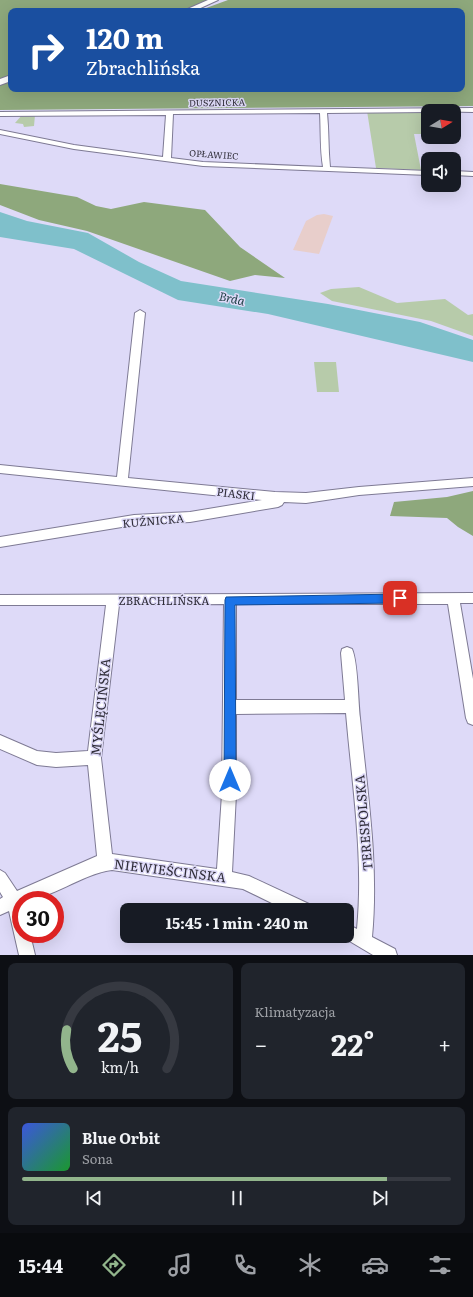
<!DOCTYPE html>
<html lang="pl">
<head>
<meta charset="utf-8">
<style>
  :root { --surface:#171b24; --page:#20242c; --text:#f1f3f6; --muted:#9ea1a6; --line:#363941; --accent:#92b58c }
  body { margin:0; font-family:Literata,serif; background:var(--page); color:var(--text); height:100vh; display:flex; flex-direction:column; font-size:15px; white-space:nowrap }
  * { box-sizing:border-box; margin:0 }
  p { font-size:13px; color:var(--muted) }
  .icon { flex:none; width:22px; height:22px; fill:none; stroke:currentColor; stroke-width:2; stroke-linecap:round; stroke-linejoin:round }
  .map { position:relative; height:955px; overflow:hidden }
  .sheet { display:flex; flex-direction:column; gap:8px; padding:8px; background:#0d0f14; flex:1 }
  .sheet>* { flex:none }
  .hud { position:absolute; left:8px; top:8px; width:457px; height:84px; border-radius:8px; box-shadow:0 4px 16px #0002; background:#1a4fa0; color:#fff; overflow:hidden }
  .needle { width:26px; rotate:79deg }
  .buttons { position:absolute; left:421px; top:104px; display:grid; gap:8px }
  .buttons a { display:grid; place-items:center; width:40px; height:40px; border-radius:8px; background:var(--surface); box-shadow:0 4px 16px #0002; font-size:20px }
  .speed { position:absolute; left:12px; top:891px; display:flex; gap:8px; font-size:20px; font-weight:700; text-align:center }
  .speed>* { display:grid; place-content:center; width:52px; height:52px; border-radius:50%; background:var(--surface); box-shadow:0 4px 16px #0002; line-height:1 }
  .speed .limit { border:6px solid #d22; background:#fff; color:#111 }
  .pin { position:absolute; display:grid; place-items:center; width:34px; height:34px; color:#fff; margin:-17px; border-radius:8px; box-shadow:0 2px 6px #0006 }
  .me { position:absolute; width:44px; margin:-22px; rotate:0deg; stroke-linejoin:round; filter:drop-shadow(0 0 3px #0008) }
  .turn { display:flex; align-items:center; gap:14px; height:84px; padding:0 12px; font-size:18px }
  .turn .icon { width:52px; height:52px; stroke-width:2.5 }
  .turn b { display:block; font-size:28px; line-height:34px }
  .big { font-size:30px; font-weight:700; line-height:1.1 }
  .sheet .widget { flex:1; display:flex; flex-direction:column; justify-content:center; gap:6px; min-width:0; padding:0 14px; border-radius:8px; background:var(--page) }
  .sheet .dial { align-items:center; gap:0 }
  .dial svg { height:104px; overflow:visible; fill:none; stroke:var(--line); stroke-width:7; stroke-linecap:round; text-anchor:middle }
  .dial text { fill:var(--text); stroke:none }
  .song { display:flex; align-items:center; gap:12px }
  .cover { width:48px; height:48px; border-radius:6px; background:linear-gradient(135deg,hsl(230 70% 55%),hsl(130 70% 35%)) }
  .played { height:4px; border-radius:2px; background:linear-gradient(90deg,var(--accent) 85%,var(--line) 85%) }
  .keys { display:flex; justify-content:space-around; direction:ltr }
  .heat { display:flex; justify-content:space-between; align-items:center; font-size:22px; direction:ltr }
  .sheet .tiles { flex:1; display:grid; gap:8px; grid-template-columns:1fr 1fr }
  .widget:last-child { grid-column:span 2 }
  .trip { position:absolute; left:120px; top:903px; width:234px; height:40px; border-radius:8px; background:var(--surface); box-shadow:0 4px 16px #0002; font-weight:700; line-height:40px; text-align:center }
  .tab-bar { display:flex; height:64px; justify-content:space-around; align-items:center; background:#090b0e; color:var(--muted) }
  .tab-bar .icon { width:28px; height:28px }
  .tab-bar .selected { color:var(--accent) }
  .tab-bar b { font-size:18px; color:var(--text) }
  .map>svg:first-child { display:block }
</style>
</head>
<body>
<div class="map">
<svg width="473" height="955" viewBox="0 0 473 955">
  <rect width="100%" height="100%" fill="#dedaf8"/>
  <polygon fill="#e8cecb" points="324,214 333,216 319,254 293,250 306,221 317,215"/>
  <g fill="#b7cbaa">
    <polygon points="367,111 428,111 428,134 414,134 421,170 376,168"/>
    <polygon points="22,115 35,115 34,126 24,127 23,124 15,123"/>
    <polygon points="359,287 397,303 445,299 468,315 473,314 473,336 431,321 332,301 320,293 331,289"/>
    <polygon points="314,362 336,362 339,392 317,392"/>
  </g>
  <g fill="#8ea87c">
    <polygon points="0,0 210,0 182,11 11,11 11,76 0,80"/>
    <polygon points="228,0 473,0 473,106 0,110 0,84 11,81 11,89 462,89 462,11 198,11"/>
    <polygon points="0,184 77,197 96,206 111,209 144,202 205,210 240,247 285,278 255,275 230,281 87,231 39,220 0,205"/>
    <polygon points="473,491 473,536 458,527 447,518 390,516 394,502 447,497"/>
  </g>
  <polygon fill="#7fc0cb" points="0,212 27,221 88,233 139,262 181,281 328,304 420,322 473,340 473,362 268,314 178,300 74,249 0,237"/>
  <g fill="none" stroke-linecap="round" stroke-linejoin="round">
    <g stroke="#7e7a94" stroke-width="2">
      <g id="minor">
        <path d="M473,108V112L428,111V112L327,113C329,131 328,149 330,167L428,171V175L203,166L74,149L0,134V130L74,145L163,157L166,115L0,116V112ZM320,113C321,131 320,149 323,167L203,162L171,158L173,114Z"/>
        <polygon points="454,171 473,172 473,176 454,175"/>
        <polygon points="140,310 145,313 128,478 275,492 306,493 359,487 473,478 473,486 359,495 306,503 284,502 282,505 278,507 190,522 134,525 0,547 0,537 134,515 190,512 262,500 0,473 0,465 117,477 135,313"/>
        <path d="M473,593V603H460L473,679V725L468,723L466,718L448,604H236V700H345L341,653L342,649L347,647L352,649C358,662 358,702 360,718C367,791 379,864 372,937L395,949L397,955H373L341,936H347V924L357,929C364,857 352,784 346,713L236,714V794L232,872L249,876L309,904L311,910H286L243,889L112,870C80,874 53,900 21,900V934H30L35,955H19L9,911L0,915V899L3,897L0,892V870L5,873L17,891L97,856L88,765L56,767L37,765L0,749V735L37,751L56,753L88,751L106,605H0V595ZM224,604L222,794L217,869L112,854L101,758L119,605Z"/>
      </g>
    </g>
    <g stroke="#7e7a94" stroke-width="2">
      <g id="major">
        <polygon points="208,0 218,0 194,11 183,11"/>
        <polygon points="11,75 11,81 0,85 0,79"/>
      </g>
    </g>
    <use href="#minor" fill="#fff" fill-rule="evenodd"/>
    <use href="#major" fill="#fff" fill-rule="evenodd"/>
  </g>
  <polygon fill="#1a73e8" stroke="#114b97" points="400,594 405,598 400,603 235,605 236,780 234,784 230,785 225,784 224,780 225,600 226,597"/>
  <g text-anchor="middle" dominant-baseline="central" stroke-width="3" stroke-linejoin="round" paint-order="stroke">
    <g font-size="9" fill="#2f2d38" stroke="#dedaf8">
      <text transform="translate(217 102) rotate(-1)">DUSZNICKA</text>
      <text transform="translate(214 154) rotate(4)">OPŁAWIEC</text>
    </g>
    <g font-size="11" fill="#2f2d38" stroke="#dedaf8">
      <text transform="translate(236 493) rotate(7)">PIASKI</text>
      <text transform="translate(153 520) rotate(-5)">KUŹNICKA</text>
      <text x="164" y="600">ZBRACHLIŃSKA</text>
    </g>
    <g font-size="12" font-style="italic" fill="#1a3b40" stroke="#dedaf8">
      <text transform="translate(232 298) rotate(12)">Brda</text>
    </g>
    <g font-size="13" fill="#2f2d38" stroke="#dedaf8">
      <text transform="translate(100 707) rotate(-84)">MYŚLĘCIŃSKA</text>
      <text transform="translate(363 823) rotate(-95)">TERESPOLSKA</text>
      <text transform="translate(170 870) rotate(7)">NIEWIEŚCIŃSKA</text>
    </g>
  </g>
</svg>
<div class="buttons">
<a><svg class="needle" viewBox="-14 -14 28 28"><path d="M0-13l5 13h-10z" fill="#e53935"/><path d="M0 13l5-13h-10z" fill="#9ea1a6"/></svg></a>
<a><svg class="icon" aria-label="sound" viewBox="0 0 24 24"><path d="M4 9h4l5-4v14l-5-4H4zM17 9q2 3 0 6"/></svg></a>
</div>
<div class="speed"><div class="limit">30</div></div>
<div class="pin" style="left:400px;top:598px;background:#d93025"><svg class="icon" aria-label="arrive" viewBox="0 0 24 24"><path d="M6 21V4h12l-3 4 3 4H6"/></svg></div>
<svg class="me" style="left:230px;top:780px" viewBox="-20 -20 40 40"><circle r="19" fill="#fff"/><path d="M0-13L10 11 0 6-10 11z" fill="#1a73e8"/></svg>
<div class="trip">15:45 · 1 min · 240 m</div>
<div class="hud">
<div class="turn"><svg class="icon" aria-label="right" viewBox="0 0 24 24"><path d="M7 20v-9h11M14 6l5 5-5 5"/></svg><div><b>120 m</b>Zbrachlińska</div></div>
</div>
</div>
<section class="sheet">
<div class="tiles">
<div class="widget dial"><svg viewBox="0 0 100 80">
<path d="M14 69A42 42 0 1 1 86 69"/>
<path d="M14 69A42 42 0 0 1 9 39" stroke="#92b58c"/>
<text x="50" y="56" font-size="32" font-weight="700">25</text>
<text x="50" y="72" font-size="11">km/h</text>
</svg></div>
<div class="widget"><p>Klimatyzacja</p>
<div class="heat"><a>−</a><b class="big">22°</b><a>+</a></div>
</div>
<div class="widget">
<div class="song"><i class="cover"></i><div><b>Blue Orbit</b><p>Sona</p></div></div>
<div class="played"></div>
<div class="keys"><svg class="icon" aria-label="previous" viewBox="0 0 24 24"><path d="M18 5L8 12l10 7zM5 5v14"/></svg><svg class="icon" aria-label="pause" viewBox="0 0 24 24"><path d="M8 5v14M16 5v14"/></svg><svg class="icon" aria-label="next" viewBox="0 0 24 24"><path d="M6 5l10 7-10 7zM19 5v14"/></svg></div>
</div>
</div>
</section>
<nav class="tab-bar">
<b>15:44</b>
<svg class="icon selected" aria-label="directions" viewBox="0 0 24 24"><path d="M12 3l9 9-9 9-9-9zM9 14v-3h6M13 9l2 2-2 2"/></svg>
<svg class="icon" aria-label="music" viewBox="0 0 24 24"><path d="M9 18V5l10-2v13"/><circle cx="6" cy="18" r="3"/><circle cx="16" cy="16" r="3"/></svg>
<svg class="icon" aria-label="phone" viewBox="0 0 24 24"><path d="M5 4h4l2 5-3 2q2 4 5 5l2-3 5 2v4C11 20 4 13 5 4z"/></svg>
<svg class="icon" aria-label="climate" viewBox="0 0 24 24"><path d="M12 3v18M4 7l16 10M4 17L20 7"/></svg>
<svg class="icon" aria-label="car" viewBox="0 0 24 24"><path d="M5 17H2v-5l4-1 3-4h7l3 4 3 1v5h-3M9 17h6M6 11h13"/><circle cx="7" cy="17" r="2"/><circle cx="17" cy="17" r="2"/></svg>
<svg class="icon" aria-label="filters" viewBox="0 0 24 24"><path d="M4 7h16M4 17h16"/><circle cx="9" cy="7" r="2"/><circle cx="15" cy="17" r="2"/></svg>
</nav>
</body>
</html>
